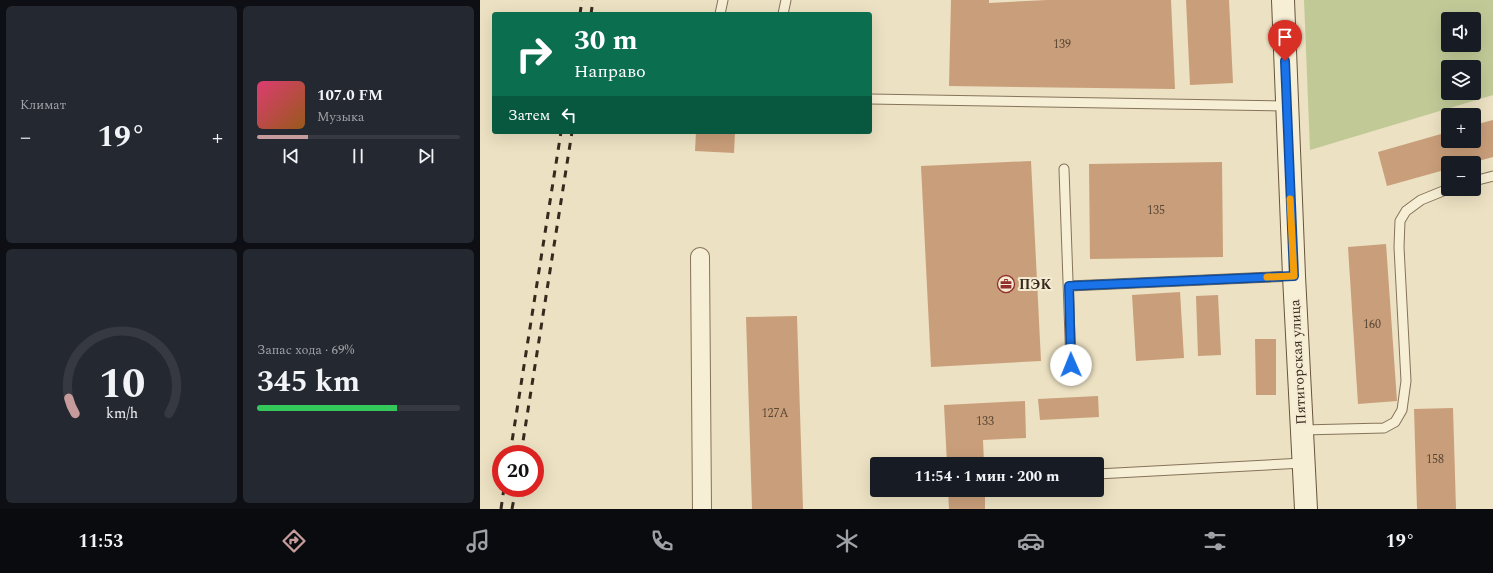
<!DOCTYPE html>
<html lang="ru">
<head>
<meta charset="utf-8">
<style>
  :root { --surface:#171b24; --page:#242831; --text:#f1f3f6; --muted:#9ea1a6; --line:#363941; --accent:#c69b9c }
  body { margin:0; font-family:Spectral,serif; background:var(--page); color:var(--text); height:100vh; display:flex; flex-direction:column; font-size:15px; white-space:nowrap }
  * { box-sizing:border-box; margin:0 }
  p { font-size:13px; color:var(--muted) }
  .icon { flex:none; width:22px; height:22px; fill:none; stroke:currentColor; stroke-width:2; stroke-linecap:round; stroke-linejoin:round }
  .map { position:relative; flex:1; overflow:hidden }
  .side { display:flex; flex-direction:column; gap:6px; padding:6px; background:#0d0f14; width:480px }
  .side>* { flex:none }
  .banner { position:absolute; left:12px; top:12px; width:380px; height:122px; border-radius:4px; box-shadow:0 4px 16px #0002; background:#0b6e4f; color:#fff; overflow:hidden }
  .tools { position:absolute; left:961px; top:12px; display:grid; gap:8px }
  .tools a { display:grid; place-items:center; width:40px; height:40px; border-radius:4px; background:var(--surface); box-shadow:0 4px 16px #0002; font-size:20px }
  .speed { position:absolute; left:12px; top:445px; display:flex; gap:8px; font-size:20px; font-weight:700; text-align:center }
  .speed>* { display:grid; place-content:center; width:52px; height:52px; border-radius:50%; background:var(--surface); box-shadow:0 4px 16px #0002; line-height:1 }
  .speed .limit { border:6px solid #d22; background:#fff; color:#111 }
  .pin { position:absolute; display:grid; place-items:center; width:34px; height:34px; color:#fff; margin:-41px -17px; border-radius:50% 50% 50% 0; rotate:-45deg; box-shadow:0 0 4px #0007 }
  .pin .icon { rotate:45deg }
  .me { position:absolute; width:44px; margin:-22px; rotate:359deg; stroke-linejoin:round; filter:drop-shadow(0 0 3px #0008) }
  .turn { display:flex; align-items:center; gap:14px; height:84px; padding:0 16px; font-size:18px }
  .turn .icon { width:52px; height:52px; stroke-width:2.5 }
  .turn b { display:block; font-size:28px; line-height:34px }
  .then { display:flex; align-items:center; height:38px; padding:0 16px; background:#0003; gap:8px; font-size:15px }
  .big { font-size:30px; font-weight:700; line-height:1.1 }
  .side .card { flex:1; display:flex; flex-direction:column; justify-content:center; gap:6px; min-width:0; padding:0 14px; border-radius:6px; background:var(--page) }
  .side .dial { align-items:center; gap:0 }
  .dial svg { height:104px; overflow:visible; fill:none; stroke:var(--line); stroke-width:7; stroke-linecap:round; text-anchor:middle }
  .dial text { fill:var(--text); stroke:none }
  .song { display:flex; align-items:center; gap:12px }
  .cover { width:48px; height:48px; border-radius:6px; background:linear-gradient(135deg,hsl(340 70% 55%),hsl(30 70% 35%)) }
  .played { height:4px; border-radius:2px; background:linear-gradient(90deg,var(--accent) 25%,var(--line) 25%) }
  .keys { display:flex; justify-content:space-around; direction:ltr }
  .heat { display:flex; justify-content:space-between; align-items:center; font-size:22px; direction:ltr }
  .charge { height:6px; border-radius:3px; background:linear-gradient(90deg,#34c759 69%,var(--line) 0) }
  .side .tiles { flex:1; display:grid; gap:6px; grid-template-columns:repeat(2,1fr) }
  .trip { position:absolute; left:390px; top:457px; width:234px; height:40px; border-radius:4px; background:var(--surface); box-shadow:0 4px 16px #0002; font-weight:700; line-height:40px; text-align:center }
  .tab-bar { display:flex; height:64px; justify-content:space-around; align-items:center; background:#090b0e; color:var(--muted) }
  .tab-bar .icon { width:28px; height:28px }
  .tab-bar .on { color:var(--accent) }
  .tab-bar b { font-size:18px; color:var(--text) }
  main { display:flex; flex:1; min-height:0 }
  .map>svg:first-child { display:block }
</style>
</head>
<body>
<main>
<section class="side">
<div class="tiles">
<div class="card"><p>Климат</p>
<div class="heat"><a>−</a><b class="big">19°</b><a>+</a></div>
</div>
<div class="card">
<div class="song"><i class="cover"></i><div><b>107.0 FM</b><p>Музыка</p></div></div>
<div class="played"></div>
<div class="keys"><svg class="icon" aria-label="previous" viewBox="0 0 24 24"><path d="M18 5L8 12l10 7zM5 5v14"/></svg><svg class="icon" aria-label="pause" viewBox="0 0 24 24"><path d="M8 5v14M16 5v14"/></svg><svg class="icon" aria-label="next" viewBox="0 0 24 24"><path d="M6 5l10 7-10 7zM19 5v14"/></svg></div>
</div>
<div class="card dial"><svg viewBox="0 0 100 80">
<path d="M14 69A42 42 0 1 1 86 69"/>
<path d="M14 69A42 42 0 0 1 9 57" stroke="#c69b9c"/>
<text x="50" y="56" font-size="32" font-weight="700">10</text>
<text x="50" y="72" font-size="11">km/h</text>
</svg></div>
<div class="card"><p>Запас хода · 69%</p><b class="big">345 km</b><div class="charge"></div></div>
</div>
</section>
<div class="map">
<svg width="1013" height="509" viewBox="0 0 1013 509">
  <rect width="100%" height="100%" fill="#ece1c2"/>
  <path fill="#c1ca97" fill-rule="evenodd" d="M824,0H1013V95L830,150ZM968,19H994V45H968ZM968,67H994V93H968Z"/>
  <g fill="#c99e7a">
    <polygon points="471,0 509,0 509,3 567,0 691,0 695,89 469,86"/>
    <polygon points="706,0 749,0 753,83 710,85"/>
    <polygon points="1013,120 1013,157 991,163 968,163 968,169 907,186 898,152 968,132 968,141 994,141 994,125"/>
    <polygon points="216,132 255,132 254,153 215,151"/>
    <polygon points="551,161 561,361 451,367 441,166"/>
    <polygon points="742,162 743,257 610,259 609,164"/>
    <polygon points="906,244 917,401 878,404 868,247"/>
    <polygon points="700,292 704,358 656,361 652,295"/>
    <polygon points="738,295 741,355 718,356 716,296"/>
    <polygon points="317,316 323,509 272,509 266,317"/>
    <polygon points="775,339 796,339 796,395 776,395"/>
    <polygon points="618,396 619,417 560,420 558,399"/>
    <polygon points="545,401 546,438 503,440 504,464 467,464 464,405"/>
    <polygon points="973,408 976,509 937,509 934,409"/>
    <polygon points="468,490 505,490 505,509 469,509"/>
  </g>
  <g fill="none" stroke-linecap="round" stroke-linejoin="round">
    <g stroke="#85735a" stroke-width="11">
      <g id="lane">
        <polyline points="240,14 243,0"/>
        <polyline points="303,14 306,0"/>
        <polyline points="390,99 807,106"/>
        <polyline points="584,169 591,365"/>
        <polyline points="994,181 1013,176"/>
        <polyline points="589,286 814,276"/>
        <polyline points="822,430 904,428 915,422 922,410 926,381 919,247 920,221 926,211 941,200 968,189"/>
        <polyline points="617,474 823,463"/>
      </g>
    </g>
    <g stroke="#85735a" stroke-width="20">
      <polyline id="street" points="220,257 222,509"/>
    </g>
    <g stroke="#67543d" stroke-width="24">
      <polyline id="secondary" points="803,0 814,276 826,509"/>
    </g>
    <use href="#lane" stroke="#f7efd5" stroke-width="9"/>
    <use href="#street" stroke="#f7efd5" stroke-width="18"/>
    <use href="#secondary" stroke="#f7efd5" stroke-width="22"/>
    <g stroke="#362a1e" stroke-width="3" stroke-dasharray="7 7" stroke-linecap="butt">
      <polyline points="100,14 102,0"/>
      <polyline points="111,14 113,0"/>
      <polyline points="30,454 81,132"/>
      <polyline points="41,454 92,132"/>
      <polyline points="21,509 24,488"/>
      <polyline points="32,509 36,488"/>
    </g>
  </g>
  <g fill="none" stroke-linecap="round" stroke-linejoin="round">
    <g stroke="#114b97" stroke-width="10">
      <polyline id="route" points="591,365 589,286 814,276 805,61"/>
    </g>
    <use href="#route" stroke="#1a73e8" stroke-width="7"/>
    <polyline stroke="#f59e0b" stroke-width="7" points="787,277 814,276 810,199"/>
  </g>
  <defs>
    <g id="office-ring" transform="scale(0.9)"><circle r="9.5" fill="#f4ebd2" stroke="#92302d" stroke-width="1.5"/><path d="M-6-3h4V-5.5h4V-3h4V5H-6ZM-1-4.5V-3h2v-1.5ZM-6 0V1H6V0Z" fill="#92302d"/></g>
  </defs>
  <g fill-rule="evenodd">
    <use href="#office-ring" x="526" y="284"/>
  </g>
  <g text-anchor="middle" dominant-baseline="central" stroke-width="4" stroke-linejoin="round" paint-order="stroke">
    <g font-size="12" fill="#5b4735">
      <text x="582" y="44">139</text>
      <text x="676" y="210">135</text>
      <text x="892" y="324">160</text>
      <text x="295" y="413">127А</text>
      <text x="505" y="421">133</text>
      <text x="955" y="459">158</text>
    </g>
    <g font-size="14" font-weight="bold" fill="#362a1e" stroke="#f4ebd2" text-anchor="start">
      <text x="539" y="284">ПЭК</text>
    </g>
    <g font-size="14" fill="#362a1e" stroke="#f4ebd2">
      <text transform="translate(818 362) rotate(-93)">Пятигорская улица</text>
    </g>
  </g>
</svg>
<div class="tools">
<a><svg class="icon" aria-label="sound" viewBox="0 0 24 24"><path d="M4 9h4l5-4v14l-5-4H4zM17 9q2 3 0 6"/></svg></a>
<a><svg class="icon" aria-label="layers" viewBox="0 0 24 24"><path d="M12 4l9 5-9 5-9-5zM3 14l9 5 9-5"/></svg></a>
<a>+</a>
<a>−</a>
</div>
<div class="speed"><div class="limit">20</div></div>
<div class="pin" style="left:805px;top:61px;background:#d93025"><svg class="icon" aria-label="arrive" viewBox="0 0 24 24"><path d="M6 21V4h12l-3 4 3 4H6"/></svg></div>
<svg class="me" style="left:591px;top:365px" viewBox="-20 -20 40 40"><circle r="19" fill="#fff"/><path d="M0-13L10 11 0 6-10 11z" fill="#1a73e8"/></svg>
<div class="trip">11:54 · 1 мин · 200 m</div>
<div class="banner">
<div class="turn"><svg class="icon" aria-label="right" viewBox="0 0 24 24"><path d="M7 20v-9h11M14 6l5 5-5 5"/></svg><div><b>30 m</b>Направо</div></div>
<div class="then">Затем<svg class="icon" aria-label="left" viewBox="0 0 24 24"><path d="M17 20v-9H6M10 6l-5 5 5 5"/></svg></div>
</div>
</div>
</main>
<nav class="tab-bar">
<b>11:53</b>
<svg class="icon on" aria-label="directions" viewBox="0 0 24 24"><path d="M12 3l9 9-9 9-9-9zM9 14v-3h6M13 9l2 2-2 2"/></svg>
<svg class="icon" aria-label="music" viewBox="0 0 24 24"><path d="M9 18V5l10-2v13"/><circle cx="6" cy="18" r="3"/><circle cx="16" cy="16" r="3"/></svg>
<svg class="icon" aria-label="phone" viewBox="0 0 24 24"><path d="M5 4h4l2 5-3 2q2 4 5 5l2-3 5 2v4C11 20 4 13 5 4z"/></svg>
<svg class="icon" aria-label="climate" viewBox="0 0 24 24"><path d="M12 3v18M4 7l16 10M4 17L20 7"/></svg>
<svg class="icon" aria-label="car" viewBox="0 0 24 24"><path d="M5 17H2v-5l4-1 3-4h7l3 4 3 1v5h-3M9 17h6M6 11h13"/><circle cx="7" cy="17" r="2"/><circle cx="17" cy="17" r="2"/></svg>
<svg class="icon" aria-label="filters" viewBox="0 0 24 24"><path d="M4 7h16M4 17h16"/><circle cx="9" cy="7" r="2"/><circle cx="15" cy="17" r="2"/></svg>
<b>19°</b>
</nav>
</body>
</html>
